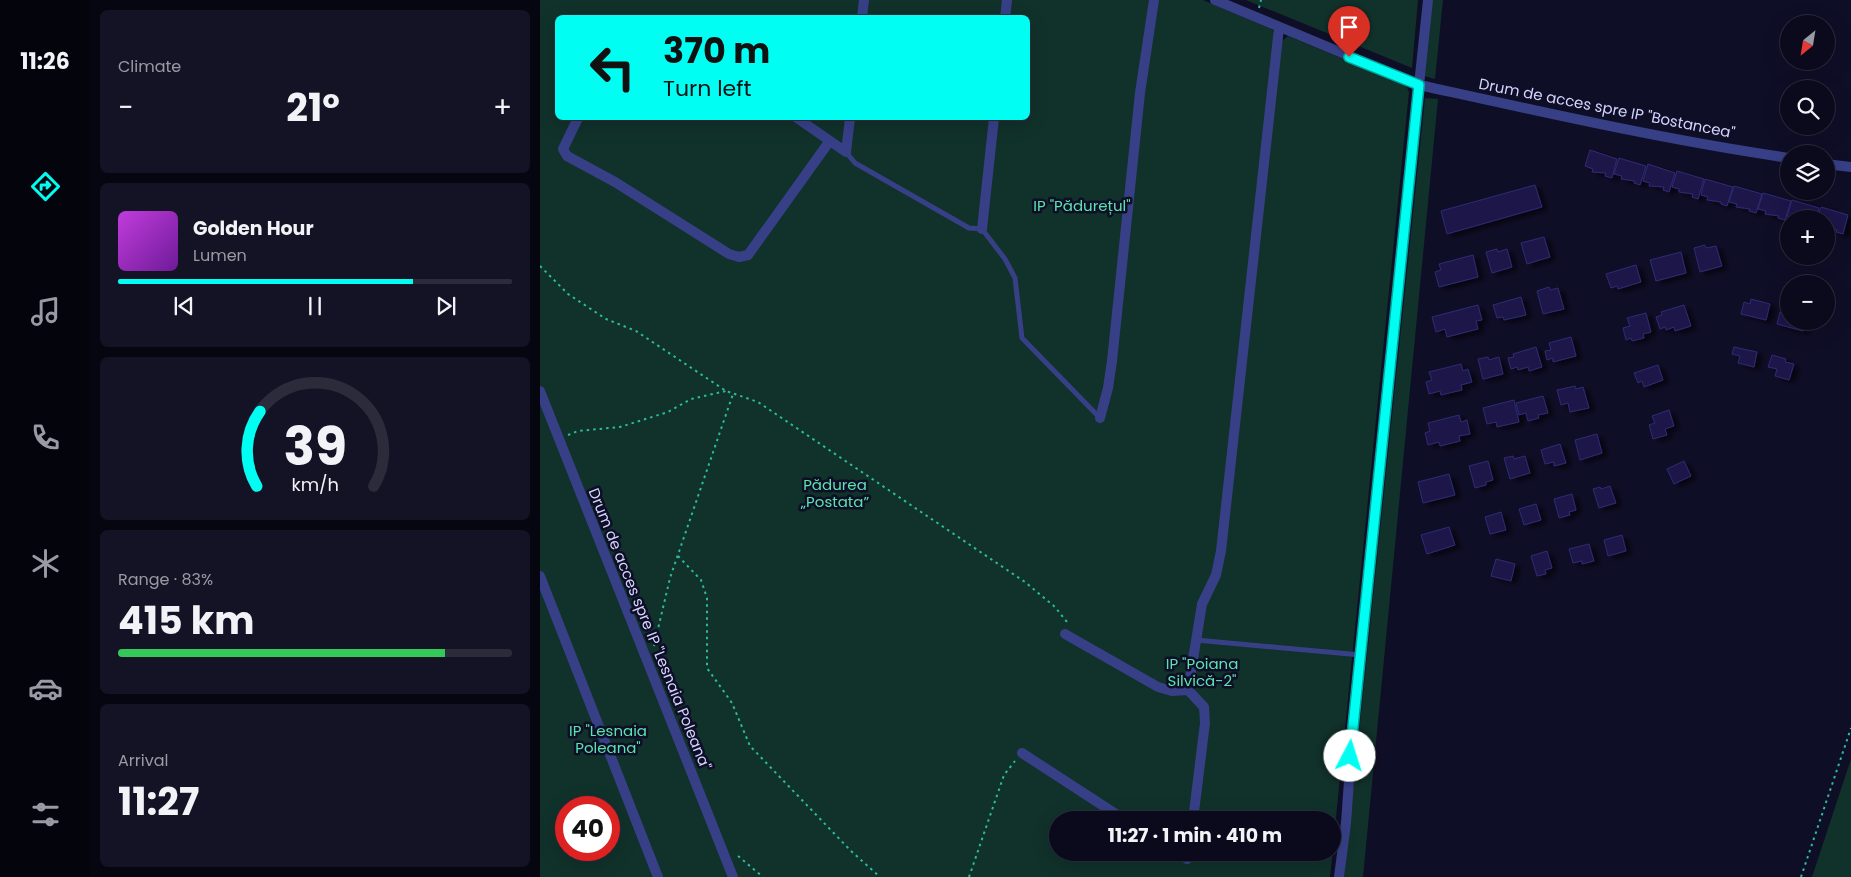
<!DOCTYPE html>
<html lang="en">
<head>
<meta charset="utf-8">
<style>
  :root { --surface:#0b0a1d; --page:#141326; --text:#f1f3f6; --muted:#9a9aa4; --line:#2b2b3b; --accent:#00fff2 }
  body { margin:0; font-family:Poppins,sans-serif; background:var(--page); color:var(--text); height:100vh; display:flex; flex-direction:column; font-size:19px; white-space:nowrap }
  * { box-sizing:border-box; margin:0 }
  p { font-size:16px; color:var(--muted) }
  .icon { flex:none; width:28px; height:28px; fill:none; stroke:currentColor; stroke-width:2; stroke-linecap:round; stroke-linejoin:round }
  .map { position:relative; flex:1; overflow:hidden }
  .panel { display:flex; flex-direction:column; gap:10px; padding:10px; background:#060610; width:450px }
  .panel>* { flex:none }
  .hud { position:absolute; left:15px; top:15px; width:475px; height:105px; border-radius:8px; box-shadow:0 5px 20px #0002,0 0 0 1px var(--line); background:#00fff2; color:#111; overflow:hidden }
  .needle { width:32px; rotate:210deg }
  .buttons { position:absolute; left:1240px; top:15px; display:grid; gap:10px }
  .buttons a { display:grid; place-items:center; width:55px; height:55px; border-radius:50%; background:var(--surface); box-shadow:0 5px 20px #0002,0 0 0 1px var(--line); font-size:25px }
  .speed { position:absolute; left:15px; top:796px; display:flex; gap:10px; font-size:25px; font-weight:700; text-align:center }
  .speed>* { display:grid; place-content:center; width:65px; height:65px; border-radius:50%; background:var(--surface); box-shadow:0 5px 20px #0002,0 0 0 1px var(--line); line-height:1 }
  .speed .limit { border:8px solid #d22; background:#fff; color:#111 }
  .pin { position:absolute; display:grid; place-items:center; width:42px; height:42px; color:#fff; margin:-51px -21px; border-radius:50% 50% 50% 0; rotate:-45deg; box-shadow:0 0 5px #0007 }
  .pin .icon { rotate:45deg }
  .me { position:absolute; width:55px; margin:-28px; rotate:5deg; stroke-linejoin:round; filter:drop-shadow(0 0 4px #0008) }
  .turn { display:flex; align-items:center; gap:18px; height:105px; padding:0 25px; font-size:22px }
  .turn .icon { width:65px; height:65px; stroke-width:2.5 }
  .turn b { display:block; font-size:35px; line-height:42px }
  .big { font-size:38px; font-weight:700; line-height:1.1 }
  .panel .tile { flex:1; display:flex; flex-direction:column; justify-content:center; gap:8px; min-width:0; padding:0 18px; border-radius:8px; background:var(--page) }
  .panel .dial { align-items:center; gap:0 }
  .dial svg { height:130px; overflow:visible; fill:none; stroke:var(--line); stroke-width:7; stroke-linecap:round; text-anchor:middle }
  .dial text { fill:var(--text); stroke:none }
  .song { display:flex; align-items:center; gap:15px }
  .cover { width:60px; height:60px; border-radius:8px; background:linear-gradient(135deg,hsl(290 70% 55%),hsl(280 70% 35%)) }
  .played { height:5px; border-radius:2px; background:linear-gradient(90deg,var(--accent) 75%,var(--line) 75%) }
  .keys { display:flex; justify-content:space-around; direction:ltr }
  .heat { display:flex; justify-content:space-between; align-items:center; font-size:28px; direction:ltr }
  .charge { height:8px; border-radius:4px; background:linear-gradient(90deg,#34c759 83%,var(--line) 0) }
  .trip { position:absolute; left:509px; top:811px; width:292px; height:50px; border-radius:25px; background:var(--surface); box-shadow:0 5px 20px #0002,0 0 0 1px var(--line); font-weight:700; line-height:50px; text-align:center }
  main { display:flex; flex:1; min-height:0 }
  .dock { display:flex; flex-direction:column; width:90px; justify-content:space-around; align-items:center; background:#04040c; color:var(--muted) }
  .dock .icon { width:35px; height:35px }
  .dock .on { color:var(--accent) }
  .dock b { font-size:22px; color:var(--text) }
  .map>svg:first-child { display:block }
</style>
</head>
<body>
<main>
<nav class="dock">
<b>11:26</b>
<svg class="icon on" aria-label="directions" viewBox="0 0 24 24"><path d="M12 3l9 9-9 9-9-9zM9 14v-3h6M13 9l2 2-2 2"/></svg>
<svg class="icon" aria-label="music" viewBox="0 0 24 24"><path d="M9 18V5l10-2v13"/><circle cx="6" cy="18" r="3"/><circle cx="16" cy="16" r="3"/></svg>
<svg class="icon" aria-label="phone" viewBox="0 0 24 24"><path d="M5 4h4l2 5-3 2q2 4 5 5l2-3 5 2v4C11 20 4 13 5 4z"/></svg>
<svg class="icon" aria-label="climate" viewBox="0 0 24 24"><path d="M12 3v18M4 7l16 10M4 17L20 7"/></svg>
<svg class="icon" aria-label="car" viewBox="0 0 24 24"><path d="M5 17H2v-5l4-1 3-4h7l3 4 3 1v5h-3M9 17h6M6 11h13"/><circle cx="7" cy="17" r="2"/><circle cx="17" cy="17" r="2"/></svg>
<svg class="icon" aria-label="filters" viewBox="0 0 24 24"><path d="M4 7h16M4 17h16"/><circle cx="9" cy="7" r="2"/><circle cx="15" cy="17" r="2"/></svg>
</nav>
<section class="panel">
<div class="tile"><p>Climate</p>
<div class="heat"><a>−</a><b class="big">21°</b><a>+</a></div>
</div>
<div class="tile">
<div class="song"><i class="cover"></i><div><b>Golden Hour</b><p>Lumen</p></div></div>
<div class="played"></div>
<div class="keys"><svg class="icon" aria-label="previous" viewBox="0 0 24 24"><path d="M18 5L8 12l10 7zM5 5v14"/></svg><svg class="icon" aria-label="pause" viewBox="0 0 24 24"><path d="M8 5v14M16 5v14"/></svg><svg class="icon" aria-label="next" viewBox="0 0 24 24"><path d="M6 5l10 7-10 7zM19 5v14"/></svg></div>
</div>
<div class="tile dial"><svg viewBox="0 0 100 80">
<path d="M14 69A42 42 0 1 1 86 69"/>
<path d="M14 69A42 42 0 0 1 16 23" stroke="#00fff2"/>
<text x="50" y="56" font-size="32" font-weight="700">39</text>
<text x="50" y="72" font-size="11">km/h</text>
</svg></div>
<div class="tile"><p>Range · 83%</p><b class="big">415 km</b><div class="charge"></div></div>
<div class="tile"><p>Arrival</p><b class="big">11:27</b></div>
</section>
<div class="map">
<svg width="1311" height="877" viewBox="0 0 1311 877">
  <defs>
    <filter id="shadow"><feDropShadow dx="5.5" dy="3" stdDeviation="2.5" flood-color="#0009"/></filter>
  </defs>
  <rect width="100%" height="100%" fill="#0f0e27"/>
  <g fill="#11312b" fill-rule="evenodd">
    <path d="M0,0H663L733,30L735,38L742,41L748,36L866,85L869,92L790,877H0ZM18,18H488V118H18ZM26,808H69V850H26ZM518,820H792V852H518Z"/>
    <polygon points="706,0 878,0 872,68"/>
    <polygon points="892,0 903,0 895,79 884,76"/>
    <polygon points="885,98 898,99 823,877 804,877"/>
    <polygon points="1311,759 1311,877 1272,877"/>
  </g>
  <g fill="#1c1948" stroke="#2e2b75" filter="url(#shadow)">
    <polygon points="1050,150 1077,159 1072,178 1065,176 1066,173 1052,172 1053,169 1045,166"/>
    <polygon points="1079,158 1106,166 1100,185 1094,183 1095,181 1081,179 1082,176 1074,174"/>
    <polygon points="1108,164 1135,173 1129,192 1123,190 1124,187 1109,186 1110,183 1103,181"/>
    <polygon points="1137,171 1164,179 1158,199 1152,197 1153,194 1139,192 1139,189 1132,187"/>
    <polygon points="1165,179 1193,187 1187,206 1181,204 1181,202 1167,200 1168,197 1161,195"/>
    <polygon points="995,185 1002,207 907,234 901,211"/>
    <polygon points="1194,186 1222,194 1216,213 1209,211 1210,209 1196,207 1197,204 1189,202"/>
    <polygon points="1223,193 1251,201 1245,220 1238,218 1239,216 1225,214 1226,211 1218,209"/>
    <polygon points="1252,200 1279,208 1276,219 1254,219 1247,216"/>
    <polygon points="1281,207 1308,215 1303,234 1296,232 1297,230 1290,228 1289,230 1286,229 1286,219 1277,219"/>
    <polygon points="1004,237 1010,257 987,264 981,243"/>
    <polygon points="1165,245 1166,248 1176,246 1182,266 1160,272 1154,248"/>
    <polygon points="957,249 958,252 967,249 972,267 952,273 946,252"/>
    <polygon points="1141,252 1146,273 1116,281 1110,260"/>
    <polygon points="933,255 938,277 899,287 895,272 901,270 899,264"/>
    <polygon points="1096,265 1101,282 1078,289 1077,286 1071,288 1066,274"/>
    <polygon points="1009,287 1010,290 1018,288 1024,309 1003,314 997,291"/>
    <polygon points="981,297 986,315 964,320 963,317 957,318 953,305"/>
    <polygon points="1211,299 1230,304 1226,320 1201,314 1204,302 1210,304"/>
    <polygon points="938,305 942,320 936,321 938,329 907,337 905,329 896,332 892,317"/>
    <polygon points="1144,305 1151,326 1135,331 1134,327 1126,330 1125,327 1120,329 1116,317 1122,315 1121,312"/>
    <polygon points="1247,308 1249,309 1249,321 1266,321 1263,331 1237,324 1240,312 1245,314"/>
    <polygon points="1106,313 1111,332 1103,334 1104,338 1092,341 1091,338 1086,340 1083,328 1090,326 1087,318"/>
    <polygon points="1031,337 1036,356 1013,362 1013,358 1007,360 1005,351 1011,350 1009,343"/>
    <polygon points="996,347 1002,367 989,371 988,367 978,370 977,367 971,369 968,358 974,357 973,354"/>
    <polygon points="1194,347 1217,352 1214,367 1198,363 1200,356 1192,354"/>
    <polygon points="1232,355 1246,359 1245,362 1254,364 1249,380 1235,376 1237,369 1228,367"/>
    <polygon points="948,357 949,360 959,357 963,374 943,379 938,359"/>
    <polygon points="921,364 923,371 928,369 932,382 921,385 922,390 901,395 900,391 889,394 886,382 892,380 889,372"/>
    <polygon points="1118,365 1123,380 1104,387 1102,381 1098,383 1094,373"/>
    <polygon points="1035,386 1036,389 1043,387 1049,408 1030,412 1028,403 1021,405 1017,390"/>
    <polygon points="1003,396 1008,413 998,415 999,418 988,421 986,413 979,415 976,403"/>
    <polygon points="974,400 979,422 957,427 956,422 947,424 943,408"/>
    <polygon points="1129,410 1134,426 1125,429 1127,435 1113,439 1109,425 1115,423 1112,416"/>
    <polygon points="919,415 921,422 927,420 930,434 919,436 920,441 900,446 899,442 888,445 885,433 890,431 888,423"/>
    <polygon points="1057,434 1062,453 1040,460 1035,440"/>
    <polygon points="1020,444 1026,463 1014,466 1014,462 1005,464 1001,450"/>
    <polygon points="973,456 974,459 985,456 990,473 970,479 964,458"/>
    <polygon points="948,461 953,480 946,482 946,485 935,488 929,466"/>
    <polygon points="1144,461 1151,476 1134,484 1127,469"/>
    <polygon points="909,474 915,495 883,503 878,482"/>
    <polygon points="1070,486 1076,503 1059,508 1053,489 1060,487 1061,489"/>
    <polygon points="1032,494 1036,510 1029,512 1030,515 1019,518 1014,499"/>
    <polygon points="996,504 1001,520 984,525 979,509"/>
    <polygon points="961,512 966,530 950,534 945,517"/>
    <polygon points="909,527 915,545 887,554 881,535"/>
    <polygon points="1082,535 1086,551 1068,556 1064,540"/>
    <polygon points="1049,544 1054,561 1042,564 1042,561 1033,563 1029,549"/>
    <polygon points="1007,551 1012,568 1005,570 1006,574 997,576 991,556"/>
    <polygon points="956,559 975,564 971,581 951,576"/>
  </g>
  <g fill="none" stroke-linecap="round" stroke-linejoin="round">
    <g stroke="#2abc9d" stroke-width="2" stroke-dasharray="2.5 4" stroke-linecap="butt">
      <polyline points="719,8 721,0"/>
      <polyline points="0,266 28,294 66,319 96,331 186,391 218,402 485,582 515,607 527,622 527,624"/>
      <polyline points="28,435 38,431 80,427 128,412 151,399 186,391"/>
      <polyline points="138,556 161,580 167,598 167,668 192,703 210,746 311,851 340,877"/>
      <polyline points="114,646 130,578 193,394"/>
      <polyline points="198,856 223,877"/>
      <polyline points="429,877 464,775 475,761"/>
      <polyline points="1261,877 1311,728"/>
    </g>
    <g stroke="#374087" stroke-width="5">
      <polyline points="306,152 315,163 429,228 442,229 465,259 475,278 482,338 560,418"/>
      <polyline points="656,640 821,655"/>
    </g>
    <g stroke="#374087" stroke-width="10">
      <path d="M888,0L879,85C1002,112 1125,140 1249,158"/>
      <polyline points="322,18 324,0"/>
      <polyline points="465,18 467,0"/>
      <polyline points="38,118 23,149 27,156 75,182 189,254 199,257 208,255 289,142"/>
      <polyline points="257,118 306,152 310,118"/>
      <polyline points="1286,164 1311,167"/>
      <polyline points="442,229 454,118"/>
      <polyline points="0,391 193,877"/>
      <polyline points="560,418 568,388 572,361 600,93 614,0"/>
      <polyline points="0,576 118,877"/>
      <polyline points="525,634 618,687 632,691 648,690"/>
      <polyline points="482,753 585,820"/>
      <polyline points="653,820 665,723 664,707 648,690 662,604 676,575 681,551 739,28"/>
      <polyline points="636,852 647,859 648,852"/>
    </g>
    <polyline stroke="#374087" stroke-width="10" points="675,0 879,85 812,739 806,823 799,877"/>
  </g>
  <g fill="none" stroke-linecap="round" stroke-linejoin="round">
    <g stroke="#00a69d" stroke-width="12">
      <polyline id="route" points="809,57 879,85 810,756"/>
    </g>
    <use href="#route" stroke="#00fff2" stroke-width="9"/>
  </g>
  <g text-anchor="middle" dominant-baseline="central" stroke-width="5" stroke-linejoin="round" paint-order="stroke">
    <g font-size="15" fill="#d4d5ff" stroke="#0f0e27">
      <text transform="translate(1067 108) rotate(11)">Drum de acces spre IP "Bostancea"</text>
      <text transform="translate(110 629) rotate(68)">Drum de acces spre IP "Lesnaia Poleana"</text>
    </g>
    <g font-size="15" fill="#5ae4ad" stroke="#0f0e27">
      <text x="542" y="205">IP "Pădurețul"</text>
      <text x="295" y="484">Pădurea<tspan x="295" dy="17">„Postata”</tspan></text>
      <text x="662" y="663">IP "Poiana<tspan x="662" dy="17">Silvică-2"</tspan></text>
      <text x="68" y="730">IP "Lesnaia<tspan x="68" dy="17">Poleana"</tspan></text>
    </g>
  </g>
</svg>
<div class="buttons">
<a><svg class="needle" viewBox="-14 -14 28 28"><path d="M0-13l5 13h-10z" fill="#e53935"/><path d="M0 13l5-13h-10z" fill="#9a9aa4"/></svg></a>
<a><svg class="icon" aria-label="search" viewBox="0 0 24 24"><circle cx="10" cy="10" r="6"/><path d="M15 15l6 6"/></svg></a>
<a><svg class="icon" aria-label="layers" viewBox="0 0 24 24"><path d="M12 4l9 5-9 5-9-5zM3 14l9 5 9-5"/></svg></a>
<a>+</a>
<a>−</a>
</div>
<div class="speed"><div class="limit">40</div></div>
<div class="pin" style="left:809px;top:57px;background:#d93025"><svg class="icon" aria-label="arrive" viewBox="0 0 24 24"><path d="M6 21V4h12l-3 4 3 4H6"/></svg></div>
<svg class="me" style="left:810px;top:756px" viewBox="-20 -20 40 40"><circle r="19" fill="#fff"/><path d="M0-13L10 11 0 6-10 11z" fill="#00fff2"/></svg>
<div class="trip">11:27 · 1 min · 410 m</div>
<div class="hud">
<div class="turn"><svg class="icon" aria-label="left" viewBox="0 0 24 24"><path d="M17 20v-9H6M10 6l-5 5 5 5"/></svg><div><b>370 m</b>Turn left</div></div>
</div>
</div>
</main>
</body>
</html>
